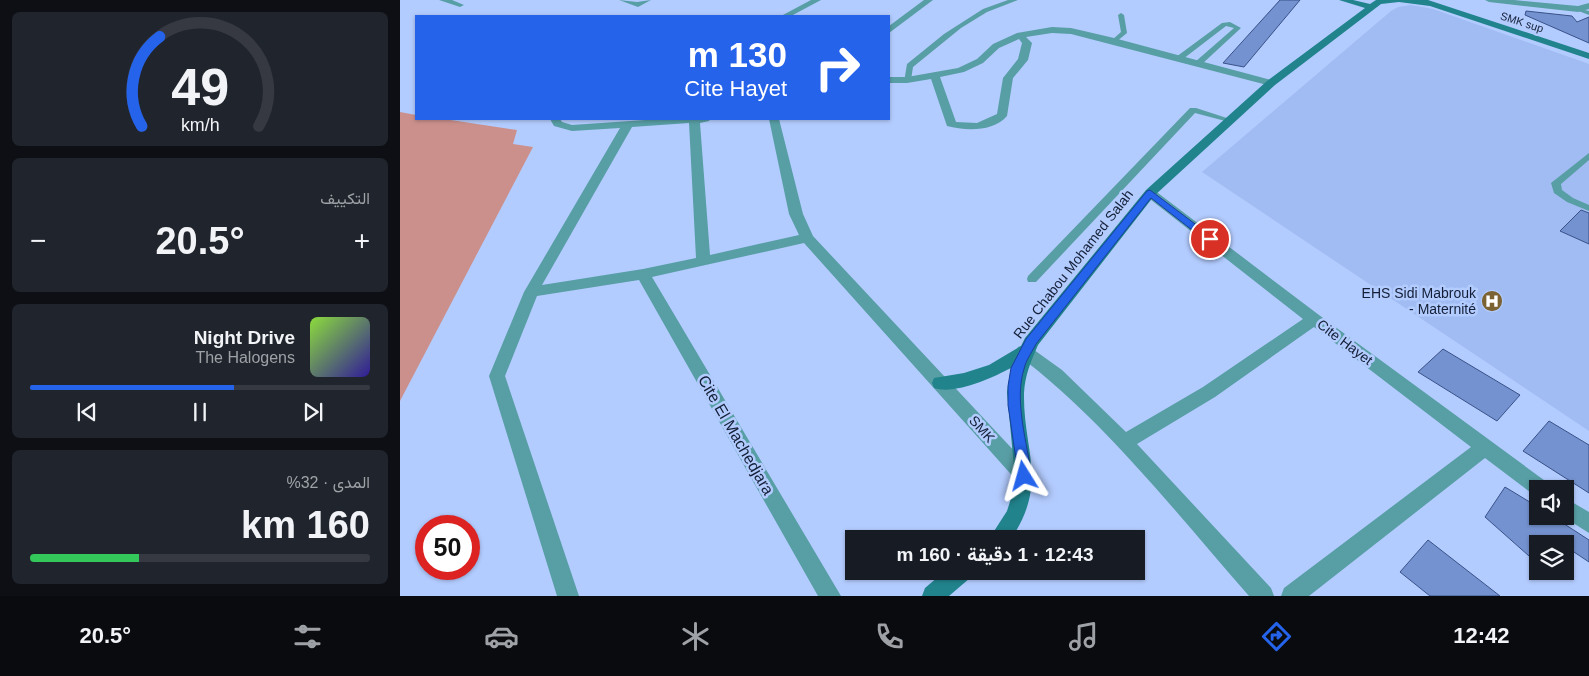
<!DOCTYPE html>
<html lang="ar">
<head>
<meta charset="utf-8">
<style>
  :root { --surface:#171b24; --page:#20242c; --text:#f1f3f6; --muted:#9ea1a6; --line:#363941; --accent:#2563eb }
  body { margin:0; font-family:Helvetica,Vazirmatn,sans-serif; background:var(--page); color:var(--text); direction:rtl; height:100vh; display:flex; flex-direction:column; font-size:19px; white-space:nowrap }
  * { box-sizing:border-box; margin:0 }
  p { font-size:16px; color:var(--muted) }
  .icon { flex:none; width:28px; height:28px; fill:none; stroke:currentColor; stroke-width:2; stroke-linecap:round; stroke-linejoin:round }
  .map { position:relative; flex:1; overflow:hidden; direction:ltr }
  .drawer { display:flex; flex-direction:column; gap:12px; padding:12px; background:#0d0f14; width:400px }
  .drawer>* { flex:none }
  .top-card { position:absolute; left:15px; top:15px; width:475px; height:105px; border-radius:0px; box-shadow:0 1px 4px #0004; direction:rtl; background:#2563eb; color:#fff; overflow:hidden }
  .buttons { position:absolute; left:1129px; top:480px; display:grid; gap:10px }
  .buttons a { display:grid; place-items:center; width:45px; height:45px; border-radius:0px; background:var(--surface); box-shadow:0 1px 4px #0004; font-size:25px }
  .speed { position:absolute; left:15px; top:515px; display:flex; gap:10px; font-size:25px; font-weight:700; text-align:center }
  .speed>* { display:grid; place-content:center; width:65px; height:65px; border-radius:50%; background:var(--surface); box-shadow:0 1px 4px #0004; line-height:1 }
  .speed .limit { border:8px solid #d22; background:#fff; color:#111 }
  .pin { position:absolute; display:grid; place-items:center; width:42px; height:42px; color:#fff; margin:-21px; border:2px solid #fff; border-radius:50%; box-shadow:0 1px 5px #0007 }
  .me { position:absolute; width:55px; margin:-28px; rotate:352deg; stroke-linejoin:round; filter:drop-shadow(0 0 4px #0008) }
  .turn { display:flex; align-items:center; gap:18px; height:105px; padding:0 20px; font-size:22px }
  .turn .icon { width:65px; height:65px; stroke-width:2.5 }
  .turn b { display:block; font-size:35px; line-height:42px }
  .big { font-size:38px; font-weight:700; line-height:1.1 }
  .drawer .widget { flex:1; display:flex; flex-direction:column; justify-content:center; gap:8px; min-width:0; padding:0 18px; border-radius:8px; background:var(--page) }
  .drawer .dial { align-items:center; gap:0 }
  .dial svg { height:130px; overflow:visible; fill:none; stroke:var(--line); stroke-width:7; stroke-linecap:round; text-anchor:middle }
  .dial text { fill:var(--text); stroke:none }
  .song { display:flex; align-items:center; gap:15px }
  .cover { width:60px; height:60px; border-radius:8px; background:linear-gradient(135deg,hsl(90 70% 55%),hsl(250 70% 35%)) }
  .played { height:5px; border-radius:2px; background:linear-gradient(90deg,var(--accent) 60%,var(--line) 60%) }
  .keys { display:flex; justify-content:space-around; direction:ltr }
  .heat { display:flex; justify-content:space-between; align-items:center; font-size:28px; direction:ltr }
  .charge { height:8px; border-radius:4px; background:linear-gradient(90deg,#34c759 32%,var(--line) 0) }
  .trip { position:absolute; left:445px; top:530px; width:300px; height:50px; border-radius:0px; background:var(--surface); box-shadow:0 1px 4px #0004; font-weight:700; line-height:50px; text-align:center; direction:rtl }
  .tab-bar { display:flex; height:80px; justify-content:space-around; align-items:center; background:#090b0e; color:var(--muted) }
  .tab-bar .icon { width:35px; height:35px }
  .tab-bar .active { color:var(--accent) }
  .tab-bar b { font-size:22px; color:var(--text) }
  main { display:flex; flex:1; min-height:0 }
  .map>svg:first-child { display:block }
</style>
</head>
<body>
<main>
<div class="map">
<svg width="1189" height="596" viewBox="0 0 1189 596">
  <rect width="100%" height="100%" fill="#b3ccff"/>
  <polygon fill="#a1bcf2" points="1011,5 1033,9 1189,64 1189,431 802,172 991,11 998,7"/>
  <polygon fill="#cb908c" points="0,112 16,115 16,119 44,119 117,130 113,144 133,147 0,401"/>
  <g fill="#7492d0" stroke="#395289">
    <polygon points="880,0 900,0 844,67 823,63"/>
    <polygon points="1126,11 1172,16 1177,22 1189,17 1189,43 1125,15"/>
    <polygon points="1181,210 1189,213 1189,244 1160,231"/>
    <polygon points="1043,349 1120,395 1097,421 1018,372"/>
    <polygon points="1149,421 1189,445 1189,493 1123,451"/>
    <polygon points="1105,487 1138,507 1138,516 1152,516 1189,540 1189,562 1165,546 1165,544 1138,544 1138,564 1085,517"/>
    <polygon points="1028,540 1100,596 1030,596 1000,572"/>
  </g>
  <g fill="none" stroke-linecap="round" stroke-linejoin="round">
    <g fill="#589ea5" fill-rule="evenodd">
      <polygon points="608,0 618,0 587,12 561,28 513,67 511,80 504,82 507,64 544,34 583,9"/>
      <polygon points="1176,8 1189,11 1189,15 1176,10"/>
      <polygon points="721,13 724,15 727,33 716,42 712,42 712,40 721,32 718,15"/>
      <polygon points="830,22 841,28 802,64 795,62 834,28 826,26 783,59 776,57 822,23"/>
      <polygon points="790,108 796,108 833,120 829,122 795,113 636,282 628,282 627,279 628,276"/>
      <polygon points="1189,153 1189,160 1161,184 1162,190 1173,198 1189,205 1189,211 1167,202 1154,193 1151,183"/>
    </g>
    <g fill="#589ea5" fill-rule="evenodd">
      <polygon points="39,0 52,0 64,5 60,7"/>
      <polygon points="219,0 237,2 251,0 238,7"/>
      <polygon points="411,0 421,0 391,16 381,16"/>
      <polygon points="524,0 533,0 489,33 489,26"/>
      <polygon points="1085,0 1114,0 1178,6 1189,3 1189,9 1178,12 1089,2"/>
      <path d="M652,27L671,28L714,38L875,81L876,83L871,86L671,34L652,33L626,37L632,43L628,60L613,78L607,116C593,132 566,131 547,126L531,79L507,83H489V77H507L558,68L577,59L593,44L617,33ZM619,39L622,43L618,59L603,78L597,114L577,123L556,122L540,77L564,72L583,63L599,48Z"/>
      <path d="M150,119H160L162,122L172,125L260,119H310L309,121L300,123L310,255L399,235L389,214L369,119H379L403,214L413,236L631,469L634,475L631,481L624,483L617,481L404,243L252,277L441,596H418L239,280L137,296L105,376L179,596H157L89,376L124,292L220,128L172,131L154,126ZM289,123L296,258L243,269L142,285L232,127Z"/>
      <path d="M750,189L754,190L919,315L1148,483L1151,489H1138V496L1134,495L1085,458L909,596H881L884,588L1071,447L914,327L815,397L737,444L871,588L874,596H849C776,513 706,422 618,355L616,351L618,347L624,345L630,347L662,370L726,432L803,387L903,319L746,196L744,193Z"/>
      <polygon points="1165,498 1189,512 1189,533 1162,516 1165,516"/>
    </g>
    <g fill="#21838c" fill-rule="evenodd">
      <path d="M939,0H953L970,4L976,0H1028L1189,53V59L1030,6L999,2L981,4L875,85L754,196L638,345C631,361 625,375 624,393C623,452 649,482 611,539H589L607,511L613,492L614,467L607,392L611,368C592,378 555,395 534,388L532,383L534,378L564,373L589,365L621,346L625,338L746,190L867,81L965,8Z"/>
      <polygon points="545,571 573,571 570,578 549,596 522,596 525,588"/>
    </g>
  </g>
  <path fill="#2563eb" stroke="#184099" d="M750,190L815,239L810,242L806,241L751,198L636,344C632,352 626,360 624,369C614,400 627,444 632,476L629,480L624,482L619,480L608,405V386L611,368L626,339L747,191Z"/>
  <defs>
    <g id="hospital-disc" transform="scale(1.125)"><circle r="9.5" fill="#7b6334" stroke="#b3ccff"/><path d="M-5-5h3v3.5h4V-5h3V5h-3V1.5h-4V5h-3Z" fill="#fff"/></g>
  </defs>
  <g fill-rule="evenodd">
    <use href="#hospital-disc" x="1092" y="301"/>
  </g>
  <g text-anchor="middle" dominant-baseline="central" stroke-width="5" stroke-linejoin="round" paint-order="stroke">
    <g font-size="11" fill="#141f37" stroke="#b3ccff">
      <text transform="translate(1122 22) rotate(18)">SMK sup</text>
    </g>
    <g font-size="14" fill="#141f37" stroke="#b3ccff">
      <text transform="translate(673 264) rotate(-52)">Rue Chabou Mohamed Salah</text>
      <text transform="translate(945 342) rotate(37)">Cite Hayet</text>
      <text transform="translate(582 429) rotate(48)">SMK</text>
    </g>
    <g font-size="14" fill="#141f37" stroke="#b3ccff" text-anchor="end">
      <text x="1076" y="293">EHS Sidi Mabrouk<tspan x="1076" dy="16">- Maternité</tspan></text>
    </g>
    <g font-size="16" fill="#141f37" stroke="#b3ccff">
      <text transform="translate(336 435) rotate(60)">Cite El Machedjara</text>
    </g>
  </g>
</svg>
<div class="buttons">
<a><svg class="icon" aria-label="sound" viewBox="0 0 24 24"><path d="M4 9h4l5-4v14l-5-4H4zM17 9q2 3 0 6"/></svg></a>
<a><svg class="icon" aria-label="layers" viewBox="0 0 24 24"><path d="M12 4l9 5-9 5-9-5zM3 14l9 5 9-5"/></svg></a>
</div>
<div class="speed"><div class="limit">50</div></div>
<div class="pin" style="left:810px;top:239px;background:#d93025"><svg class="icon" aria-label="arrive" viewBox="0 0 24 24"><path d="M6 21V4h12l-3 4 3 4H6"/></svg></div>
<svg class="me" style="left:624px;top:476px" viewBox="-20 -20 40 40"><path d="M0-17L14 15 0 8-14 15z" fill="#2563eb" stroke="#fff" stroke-width="4"/></svg>
<div class="trip">12:43 · 1 دقيقة · 160 m</div>
<div class="top-card">
<div class="turn"><svg class="icon" aria-label="right" viewBox="0 0 24 24"><path d="M7 20v-9h11M14 6l5 5-5 5"/></svg><div><b>130 m</b>Cite Hayet</div></div>
</div>
</div>
<section class="drawer">
<div class="widget dial"><svg viewBox="0 0 100 80">
<path d="M14 69A42 42 0 1 1 86 69"/>
<path d="M14 69A42 42 0 0 1 25 14" stroke="#2563eb"/>
<text x="50" y="56" font-size="32" font-weight="700">49</text>
<text x="50" y="72" font-size="11">km/h</text>
</svg></div>
<div class="widget"><p>التكييف</p>
<div class="heat"><a>−</a><b class="big">20.5°</b><a>+</a></div>
</div>
<div class="widget">
<div class="song"><i class="cover"></i><div><b>Night Drive</b><p>The Halogens</p></div></div>
<div class="played"></div>
<div class="keys"><svg class="icon" aria-label="previous" viewBox="0 0 24 24"><path d="M18 5L8 12l10 7zM5 5v14"/></svg><svg class="icon" aria-label="pause" viewBox="0 0 24 24"><path d="M8 5v14M16 5v14"/></svg><svg class="icon" aria-label="next" viewBox="0 0 24 24"><path d="M6 5l10 7-10 7zM19 5v14"/></svg></div>
</div>
<div class="widget"><p>المدى · 32%</p><b class="big">160 km</b><div class="charge"></div></div>
</section>
</main>
<nav class="tab-bar">
<b>12:42</b>
<svg class="icon active" aria-label="directions" viewBox="0 0 24 24"><path d="M12 3l9 9-9 9-9-9zM9 14v-3h6M13 9l2 2-2 2"/></svg>
<svg class="icon" aria-label="music" viewBox="0 0 24 24"><path d="M9 18V5l10-2v13"/><circle cx="6" cy="18" r="3"/><circle cx="16" cy="16" r="3"/></svg>
<svg class="icon" aria-label="phone" viewBox="0 0 24 24"><path d="M5 4h4l2 5-3 2q2 4 5 5l2-3 5 2v4C11 20 4 13 5 4z"/></svg>
<svg class="icon" aria-label="climate" viewBox="0 0 24 24"><path d="M12 3v18M4 7l16 10M4 17L20 7"/></svg>
<svg class="icon" aria-label="car" viewBox="0 0 24 24"><path d="M5 17H2v-5l4-1 3-4h7l3 4 3 1v5h-3M9 17h6M6 11h13"/><circle cx="7" cy="17" r="2"/><circle cx="17" cy="17" r="2"/></svg>
<svg class="icon" aria-label="filters" viewBox="0 0 24 24"><path d="M4 7h16M4 17h16"/><circle cx="9" cy="7" r="2"/><circle cx="15" cy="17" r="2"/></svg>
<b>20.5°</b>
</nav>
</body>
</html>
